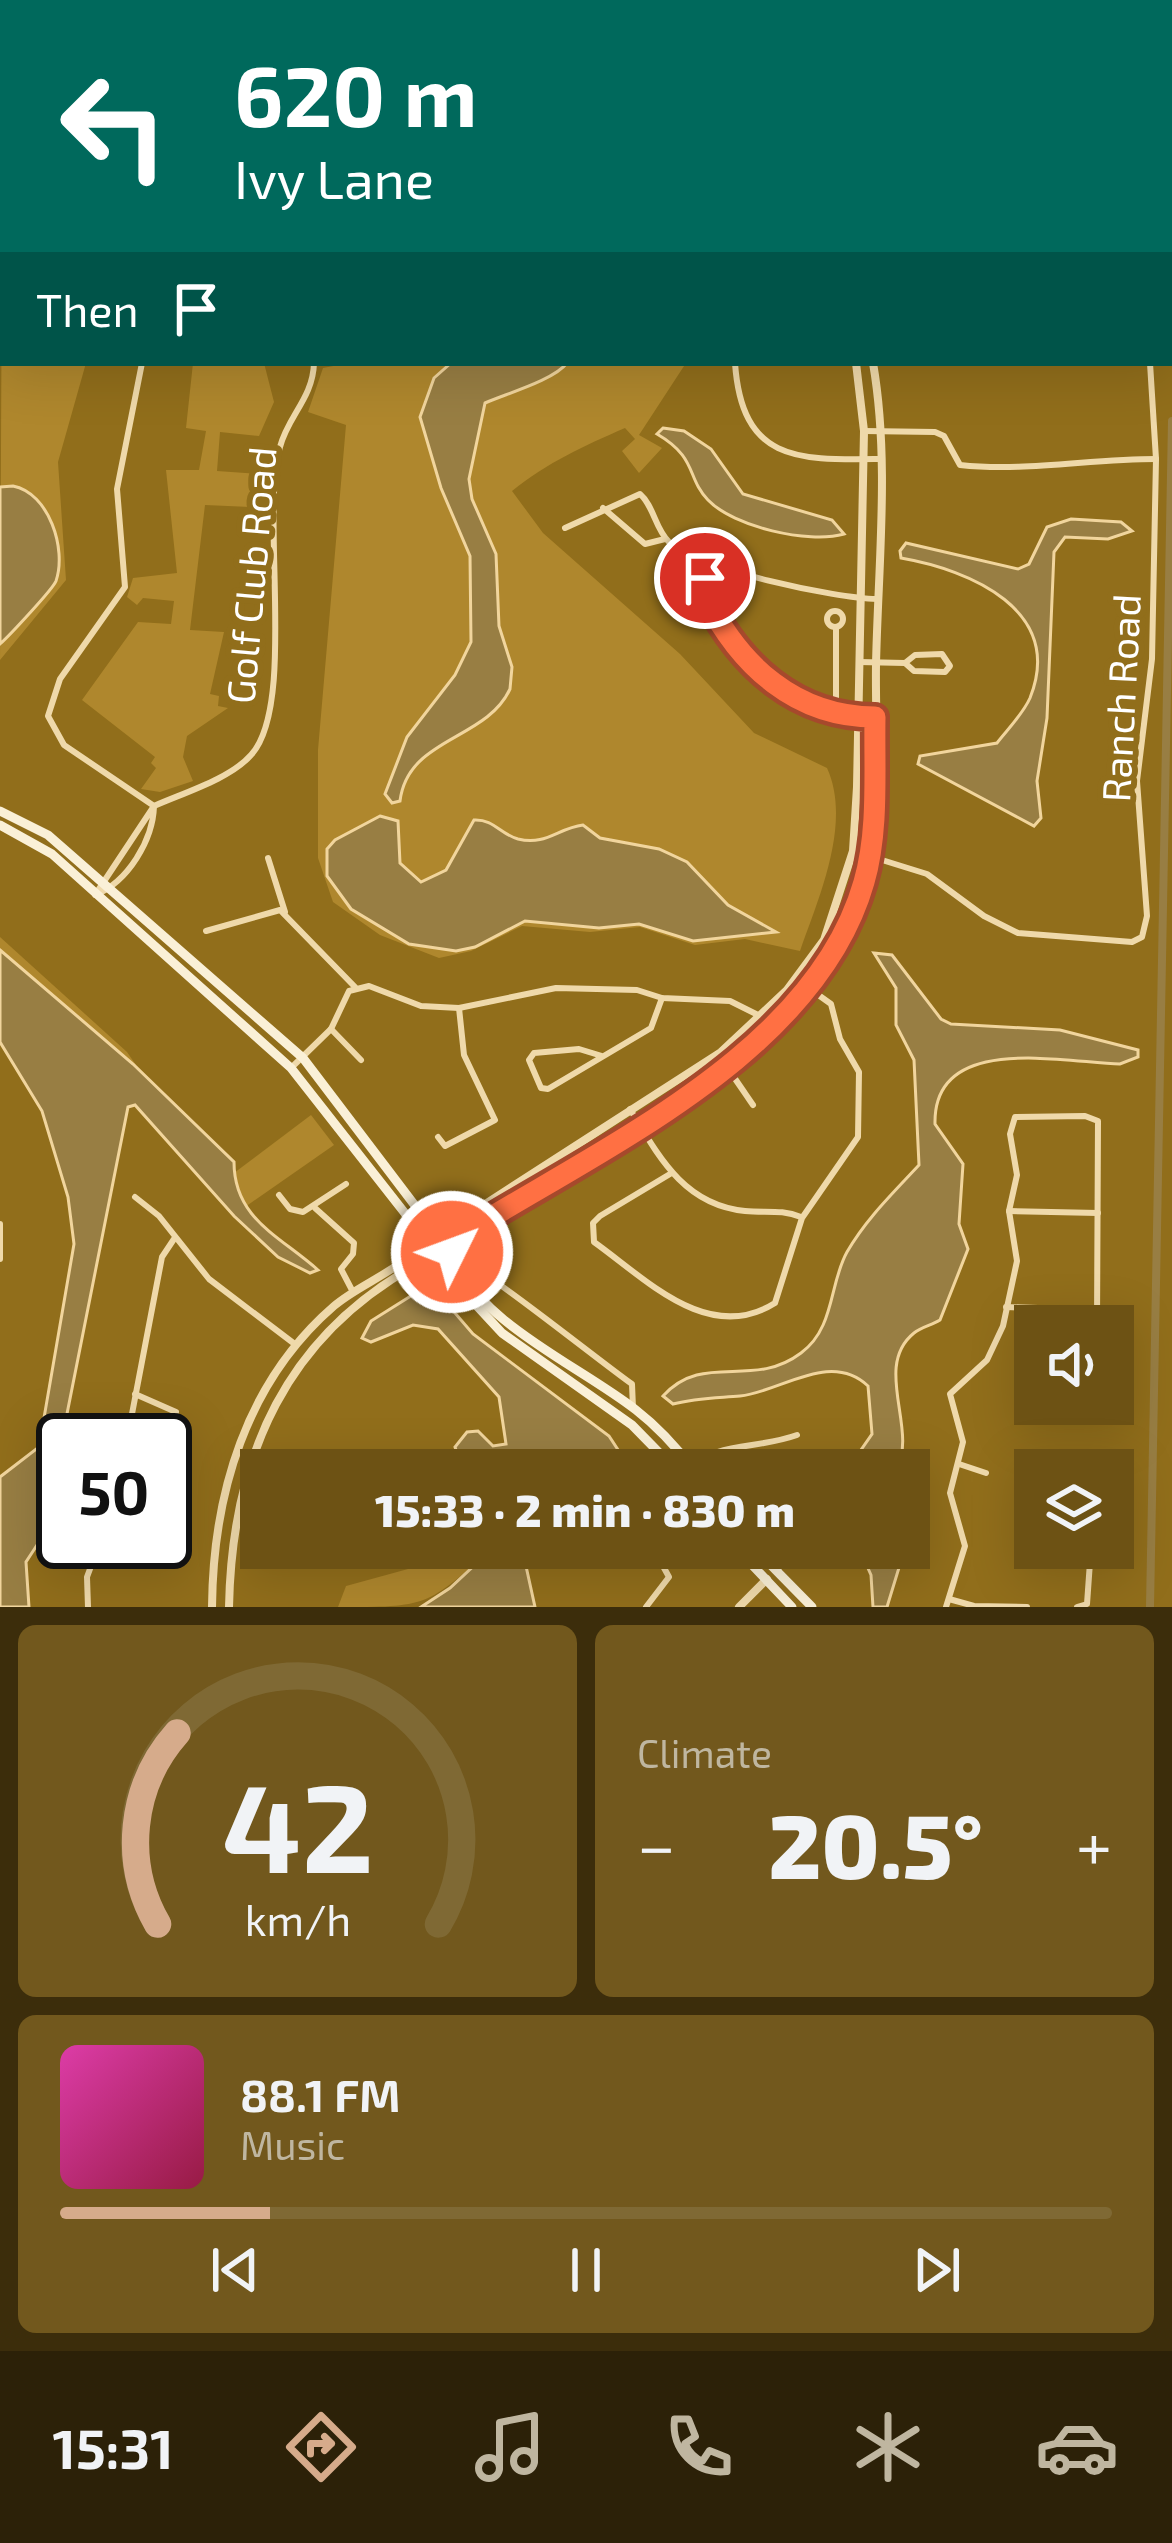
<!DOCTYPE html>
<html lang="en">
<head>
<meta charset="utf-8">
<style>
  :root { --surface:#6d5214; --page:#72581d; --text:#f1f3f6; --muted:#bfb6a0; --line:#7f6934; --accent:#d6ab8b }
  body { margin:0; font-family:"Exo 2",sans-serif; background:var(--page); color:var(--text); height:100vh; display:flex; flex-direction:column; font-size:45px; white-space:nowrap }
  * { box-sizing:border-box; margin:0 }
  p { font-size:39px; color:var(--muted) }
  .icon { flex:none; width:66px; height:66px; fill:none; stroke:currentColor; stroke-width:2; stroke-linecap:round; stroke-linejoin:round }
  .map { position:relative; height:1607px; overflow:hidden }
  .details { display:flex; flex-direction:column; gap:18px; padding:18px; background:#3c2d0b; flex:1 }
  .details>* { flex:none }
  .banner { position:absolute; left:0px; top:0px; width:1173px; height:366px; box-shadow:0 12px 48px #0002; background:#00695c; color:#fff; overflow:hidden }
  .fabs { position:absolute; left:1014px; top:1305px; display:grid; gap:24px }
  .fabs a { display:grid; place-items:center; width:120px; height:120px; border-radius:0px; background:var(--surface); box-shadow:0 12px 48px #0002; font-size:60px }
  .speed { position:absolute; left:36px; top:1413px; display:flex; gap:24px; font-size:60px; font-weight:700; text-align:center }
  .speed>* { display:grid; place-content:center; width:156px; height:156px; border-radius:50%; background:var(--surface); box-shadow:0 12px 48px #0002; line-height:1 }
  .speed .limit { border:6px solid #111; border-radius:18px; background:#fff; color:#111 }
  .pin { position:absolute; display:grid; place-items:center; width:102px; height:102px; color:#fff; margin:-51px; border:6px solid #fff; border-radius:50%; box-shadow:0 3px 12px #0007 }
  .me { position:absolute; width:132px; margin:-66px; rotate:48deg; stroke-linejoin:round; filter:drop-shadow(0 0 9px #0008) }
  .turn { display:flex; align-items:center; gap:42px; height:252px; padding:0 36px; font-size:54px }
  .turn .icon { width:156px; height:156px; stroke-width:2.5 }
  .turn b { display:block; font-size:84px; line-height:102px }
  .then { display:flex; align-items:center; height:114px; padding:0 36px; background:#0003; gap:24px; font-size:45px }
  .big { font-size:90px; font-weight:800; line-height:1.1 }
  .details .card { flex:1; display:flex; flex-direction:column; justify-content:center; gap:18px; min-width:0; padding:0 42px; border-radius:18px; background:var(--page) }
  .details .dial { align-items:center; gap:0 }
  .dial svg { height:312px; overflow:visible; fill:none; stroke:var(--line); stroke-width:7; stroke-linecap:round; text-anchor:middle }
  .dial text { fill:var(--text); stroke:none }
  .song { display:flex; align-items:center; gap:36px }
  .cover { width:144px; height:144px; border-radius:18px; background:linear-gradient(135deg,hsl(320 70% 55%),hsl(340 70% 35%)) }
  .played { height:12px; border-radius:6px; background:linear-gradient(90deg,var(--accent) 20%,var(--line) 20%) }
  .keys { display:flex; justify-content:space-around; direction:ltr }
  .heat { display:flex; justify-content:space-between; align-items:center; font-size:66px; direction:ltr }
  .details .tiles { flex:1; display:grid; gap:18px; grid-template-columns:1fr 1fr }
  .card:last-child { grid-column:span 2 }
  .trip { position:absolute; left:240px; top:1449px; width:690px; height:120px; border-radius:0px; background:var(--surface); box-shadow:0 12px 48px #0002; font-weight:800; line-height:120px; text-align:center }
  .menu { display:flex; height:192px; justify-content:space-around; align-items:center; background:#2c2108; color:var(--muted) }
  .menu .icon { width:84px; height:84px }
  .menu .selected { color:var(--accent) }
  .menu b { font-size:54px; color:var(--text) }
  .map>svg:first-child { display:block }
</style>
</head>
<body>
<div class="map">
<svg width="1172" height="1607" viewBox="0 0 1172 1607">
  <rect width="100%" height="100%" fill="#916e1b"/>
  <g fill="#af872d">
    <polygon points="41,0 346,0 366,3 42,3"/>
    <polygon points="3,24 3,363 86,363 58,462 66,580 0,660"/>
    <polygon points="193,363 264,363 274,402 259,436 220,432 217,471 272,475 271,508 205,505 190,630 224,632 210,694 219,696 218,706 228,708 187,736 183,757 193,781 160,792 141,789 156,768 151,763 155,757 82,700 138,622 171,624 174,601 143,598 137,605 127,597 133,578 177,573 166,470 199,470 206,431 186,428"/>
    <path d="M349,363H686L639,435L662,448L639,473L622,451L635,439L625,428C584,446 548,462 512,491L543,533L680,654L754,733L827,768C852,823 819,897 800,951L745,939L695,945L640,927L590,932L522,926L471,951L439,958L380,935L333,902L318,858V750L346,425L308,412L323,368Z"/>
    <polygon points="0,937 127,1052 138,1068 0,950"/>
    <polygon points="311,1115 334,1145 245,1207 234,1173"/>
    <path d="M441,1548H493C426,1607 428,1607 338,1607L346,1586L419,1566Z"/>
  </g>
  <g fill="#987e43" stroke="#f1d59d" stroke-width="3">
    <path d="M451,363H567C554,380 508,393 485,403L469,479L472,499L496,554L499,626L512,667L510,689C486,741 408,737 400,801L392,803L385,794L407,737L455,675L471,642L470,556L441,488L420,417L434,378Z"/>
    <path d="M663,428L684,431L711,449L743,494L832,520L844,534C808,544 734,527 708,500C686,477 698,458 657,434Z"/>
    <path d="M13,486C49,493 67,549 56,581C53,589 9,636 0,644V487Z"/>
    <path d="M1071,519L1121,522L1132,531L1108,539L1065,537L1054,552L1047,718L1037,781L1041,818L1034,826L918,764L920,756L997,743C1007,730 1023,714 1030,698C1065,610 970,570 901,558L900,551L906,543L1018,569L1029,564L1047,527Z"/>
    <path d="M380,816L398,821L400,863L421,882L446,870L474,820C494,819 500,834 518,839C546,846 558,828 583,825L600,838L659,849L687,862L728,905L776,932L693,941L639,924L599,928L525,921L475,947L456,951L409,944L351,909L327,876V849L335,840Z"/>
    <path d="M0,950L133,1064L234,1162C234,1219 280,1236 318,1270L310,1273L278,1257L234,1216L135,1105L128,1107L62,1439L63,1472L46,1492L39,1542L26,1562L29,1607H0V1477L39,1447L74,1244L68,1197L42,1111L0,1042Z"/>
    <path d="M874,953L892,955L941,1019L951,1024L1060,1030L1138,1050V1057L1120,1064C1060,1062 933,1033 935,1124L963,1164L959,1224L968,1249L940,1320C932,1325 921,1327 914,1333C872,1367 919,1430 896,1470H847L872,1434L868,1386C830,1350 781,1392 740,1396C717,1398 696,1398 673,1404L663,1396C704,1351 752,1390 801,1353C835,1328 829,1284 847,1252C866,1219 893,1193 919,1165L914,1060L896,1025V988Z"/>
    <polygon points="430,1284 473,1334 609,1436 624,1459 616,1469 500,1470 494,1460 461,1465 455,1447 467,1432 478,1431 493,1446 506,1444 499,1397 438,1329 413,1325 371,1342 362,1338 371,1321"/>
    <polygon points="493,1548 522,1548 535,1607 421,1607 450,1588"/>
    <polygon points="859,1548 905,1548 887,1607 873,1607 871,1575"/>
  </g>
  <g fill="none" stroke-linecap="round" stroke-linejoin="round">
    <polyline stroke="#987e43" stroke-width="8" points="1150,1607 1172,421"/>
    <g stroke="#efd9aa" stroke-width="6">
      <polyline points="479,0 486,0"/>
      <polyline points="1157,0 1158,3"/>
      <path d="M142,363L117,489L125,587L60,679L48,716L64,745L154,806C183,793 230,779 251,755C297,705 260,515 280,447C288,416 313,398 314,363"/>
      <path d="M735,363C742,463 799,460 880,459"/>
      <path d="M864,431L935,432L944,436L960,465C1024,472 1090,459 1156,459"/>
      <polyline points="603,508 645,544 665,539"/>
      <path d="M565,528L640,494C654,506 655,529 669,542C699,570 835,598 877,599"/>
      <circle cx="703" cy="588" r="10"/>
      <path d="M706,598C740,666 796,717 875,717"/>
      <circle cx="835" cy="619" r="8"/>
      <polyline points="836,627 836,716"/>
      <polyline points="859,662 905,663 914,671 945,672 950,666 942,654 915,655 905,663"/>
      <path d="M154,806C153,840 128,882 95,895Z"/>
      <polyline points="853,851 927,874 984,916 1018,933 1132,942 1142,937 1147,916 1137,781 1152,659 1156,459 1150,363"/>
      <polyline points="268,858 285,912"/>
      <polyline points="206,931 280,910 355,987"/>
      <polyline points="331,1029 361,1060"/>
      <polyline points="602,1056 579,1049 534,1053 529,1060 541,1088 548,1089 651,1028 662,998"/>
      <polyline points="727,1067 753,1105"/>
      <polyline points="291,1068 331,1029 349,991 369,986 421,1006 459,1008 556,988 637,990 662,998 730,1001 762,1017 774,1030"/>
      <path d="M630,1109C659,1157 684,1205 745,1211C766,1213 781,1209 801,1217"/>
      <polyline points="438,1137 445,1146 495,1120 464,1055 459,1008"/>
      <path d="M670,1174L600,1216L593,1223L594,1242C646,1279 708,1345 775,1303L802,1218L858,1137L859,1072L840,1039L831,1004L796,979"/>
      <polyline points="279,1195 290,1209 303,1212 346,1184"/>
      <polyline points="135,1197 159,1216 209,1279 296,1345"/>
      <polyline points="315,1208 354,1243 353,1254 341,1269 353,1292"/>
      <polyline points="1009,1211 1098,1213"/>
      <polyline points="0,1224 0,1259"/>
      <path d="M471,1283L483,1274C493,1276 610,1369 632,1384L633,1408"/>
      <polyline points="1006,1307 1097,1310"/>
      <polyline points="135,1394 176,1412"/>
      <polyline points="1085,1410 1091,1404"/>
      <polyline points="127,1440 162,1257 174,1239"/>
      <polyline points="959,1464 986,1473"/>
      <path d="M686,1470C718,1441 755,1450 797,1435"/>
      <polyline points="588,1563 605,1548"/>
      <polyline points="777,1570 796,1549"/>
      <polyline points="949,1599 974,1606 1027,1607"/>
      <polyline points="88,1607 87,1577 100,1542"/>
      <polyline points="646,1607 669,1577 653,1548"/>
      <polyline points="946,1607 965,1546 950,1493 963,1442 950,1394 987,1360 1003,1326 1017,1261 1009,1211 1017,1175 1010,1134 1015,1117 1085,1116 1098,1121 1097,1326"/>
      <polyline points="1077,1607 1087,1604 1091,1548"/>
    </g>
    <g stroke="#efd9aa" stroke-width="8">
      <polyline points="656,0 659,3"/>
      <polyline points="678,0 680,3"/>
      <polyline points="445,1230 721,1052 787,990 824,940 853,851 857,787 864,431 856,363"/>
      <path d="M453,1244L759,1042C808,1002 846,944 864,884C883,816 875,735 876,665C878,566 890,461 873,363"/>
      <path d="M212,1607C213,1494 246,1382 334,1306C360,1284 395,1273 418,1247"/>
      <path d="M229,1607C232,1456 286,1333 425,1260"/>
      <polyline points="739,1607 767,1579"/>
    </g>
    <g stroke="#faf0d7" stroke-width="9">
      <polyline points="0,811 48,835 303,1058 432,1228"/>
      <polyline points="0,825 52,854 291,1068 422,1235"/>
      <circle cx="436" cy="1246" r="18"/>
      <path d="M451,1255C483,1326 577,1364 636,1410C658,1427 677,1448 694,1470"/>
      <polyline points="438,1264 502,1333 632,1425 676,1470"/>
      <polyline points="736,1548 792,1607"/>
      <polyline points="754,1548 812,1607"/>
    </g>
  </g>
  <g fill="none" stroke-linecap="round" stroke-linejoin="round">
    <g stroke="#a6492c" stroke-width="30">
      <path id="route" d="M452,1252L465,1233C605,1146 816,1051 864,882C879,830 874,771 875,717C796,717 740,666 706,598L713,588L705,578"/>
    </g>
    <use href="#route" stroke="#ff7043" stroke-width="21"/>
  </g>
  <g text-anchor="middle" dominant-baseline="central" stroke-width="12" stroke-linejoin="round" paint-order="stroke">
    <g font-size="39" fill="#fff" stroke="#916e1b">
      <text transform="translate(250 575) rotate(-85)">Golf Club Road</text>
      <text transform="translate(1120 698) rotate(-87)">Ranch Road</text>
    </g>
  </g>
</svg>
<div class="fabs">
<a><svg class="icon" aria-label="sound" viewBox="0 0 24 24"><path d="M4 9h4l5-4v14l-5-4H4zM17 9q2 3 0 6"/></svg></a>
<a><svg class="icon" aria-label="layers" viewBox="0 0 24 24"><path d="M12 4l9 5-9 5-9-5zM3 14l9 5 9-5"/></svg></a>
</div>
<div class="speed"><div class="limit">50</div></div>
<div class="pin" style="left:705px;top:578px;background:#d93025"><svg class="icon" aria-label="arrive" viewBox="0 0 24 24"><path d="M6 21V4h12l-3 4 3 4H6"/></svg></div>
<svg class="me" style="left:452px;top:1252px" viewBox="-20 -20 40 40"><circle r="17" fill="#ff7043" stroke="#fff" stroke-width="3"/><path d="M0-11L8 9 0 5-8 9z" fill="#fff"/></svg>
<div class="trip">15:33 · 2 min · 830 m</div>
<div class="banner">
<div class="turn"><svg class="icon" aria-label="left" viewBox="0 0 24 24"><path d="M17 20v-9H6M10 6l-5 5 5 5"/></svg><div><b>620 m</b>Ivy Lane</div></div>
<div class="then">Then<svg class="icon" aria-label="arrive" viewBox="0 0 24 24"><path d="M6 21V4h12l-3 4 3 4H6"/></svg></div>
</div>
</div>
<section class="details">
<div class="tiles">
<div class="card dial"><svg viewBox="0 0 100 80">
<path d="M14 69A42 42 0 1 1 86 69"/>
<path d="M14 69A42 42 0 0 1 19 20" stroke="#d6ab8b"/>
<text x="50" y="56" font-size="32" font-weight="700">42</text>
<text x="50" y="72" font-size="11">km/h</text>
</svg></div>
<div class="card"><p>Climate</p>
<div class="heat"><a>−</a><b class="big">20.5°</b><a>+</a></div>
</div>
<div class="card">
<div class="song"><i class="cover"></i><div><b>88.1 FM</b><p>Music</p></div></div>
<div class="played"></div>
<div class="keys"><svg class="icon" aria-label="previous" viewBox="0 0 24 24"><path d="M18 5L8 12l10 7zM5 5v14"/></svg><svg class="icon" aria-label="pause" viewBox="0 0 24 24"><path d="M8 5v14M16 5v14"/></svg><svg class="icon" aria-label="next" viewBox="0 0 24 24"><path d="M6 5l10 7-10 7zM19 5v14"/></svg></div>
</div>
</div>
</section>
<nav class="menu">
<b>15:31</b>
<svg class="icon selected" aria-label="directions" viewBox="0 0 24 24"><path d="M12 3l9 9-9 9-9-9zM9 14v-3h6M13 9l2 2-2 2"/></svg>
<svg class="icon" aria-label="music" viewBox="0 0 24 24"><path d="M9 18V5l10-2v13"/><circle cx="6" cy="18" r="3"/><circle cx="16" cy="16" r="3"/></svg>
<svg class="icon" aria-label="phone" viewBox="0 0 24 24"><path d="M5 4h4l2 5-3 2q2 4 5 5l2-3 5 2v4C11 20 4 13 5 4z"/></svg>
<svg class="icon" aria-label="climate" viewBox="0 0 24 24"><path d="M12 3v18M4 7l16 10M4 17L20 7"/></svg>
<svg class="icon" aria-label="car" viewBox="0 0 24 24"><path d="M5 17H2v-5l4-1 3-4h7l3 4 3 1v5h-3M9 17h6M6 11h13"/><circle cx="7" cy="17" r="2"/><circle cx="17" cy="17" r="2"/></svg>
</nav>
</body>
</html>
